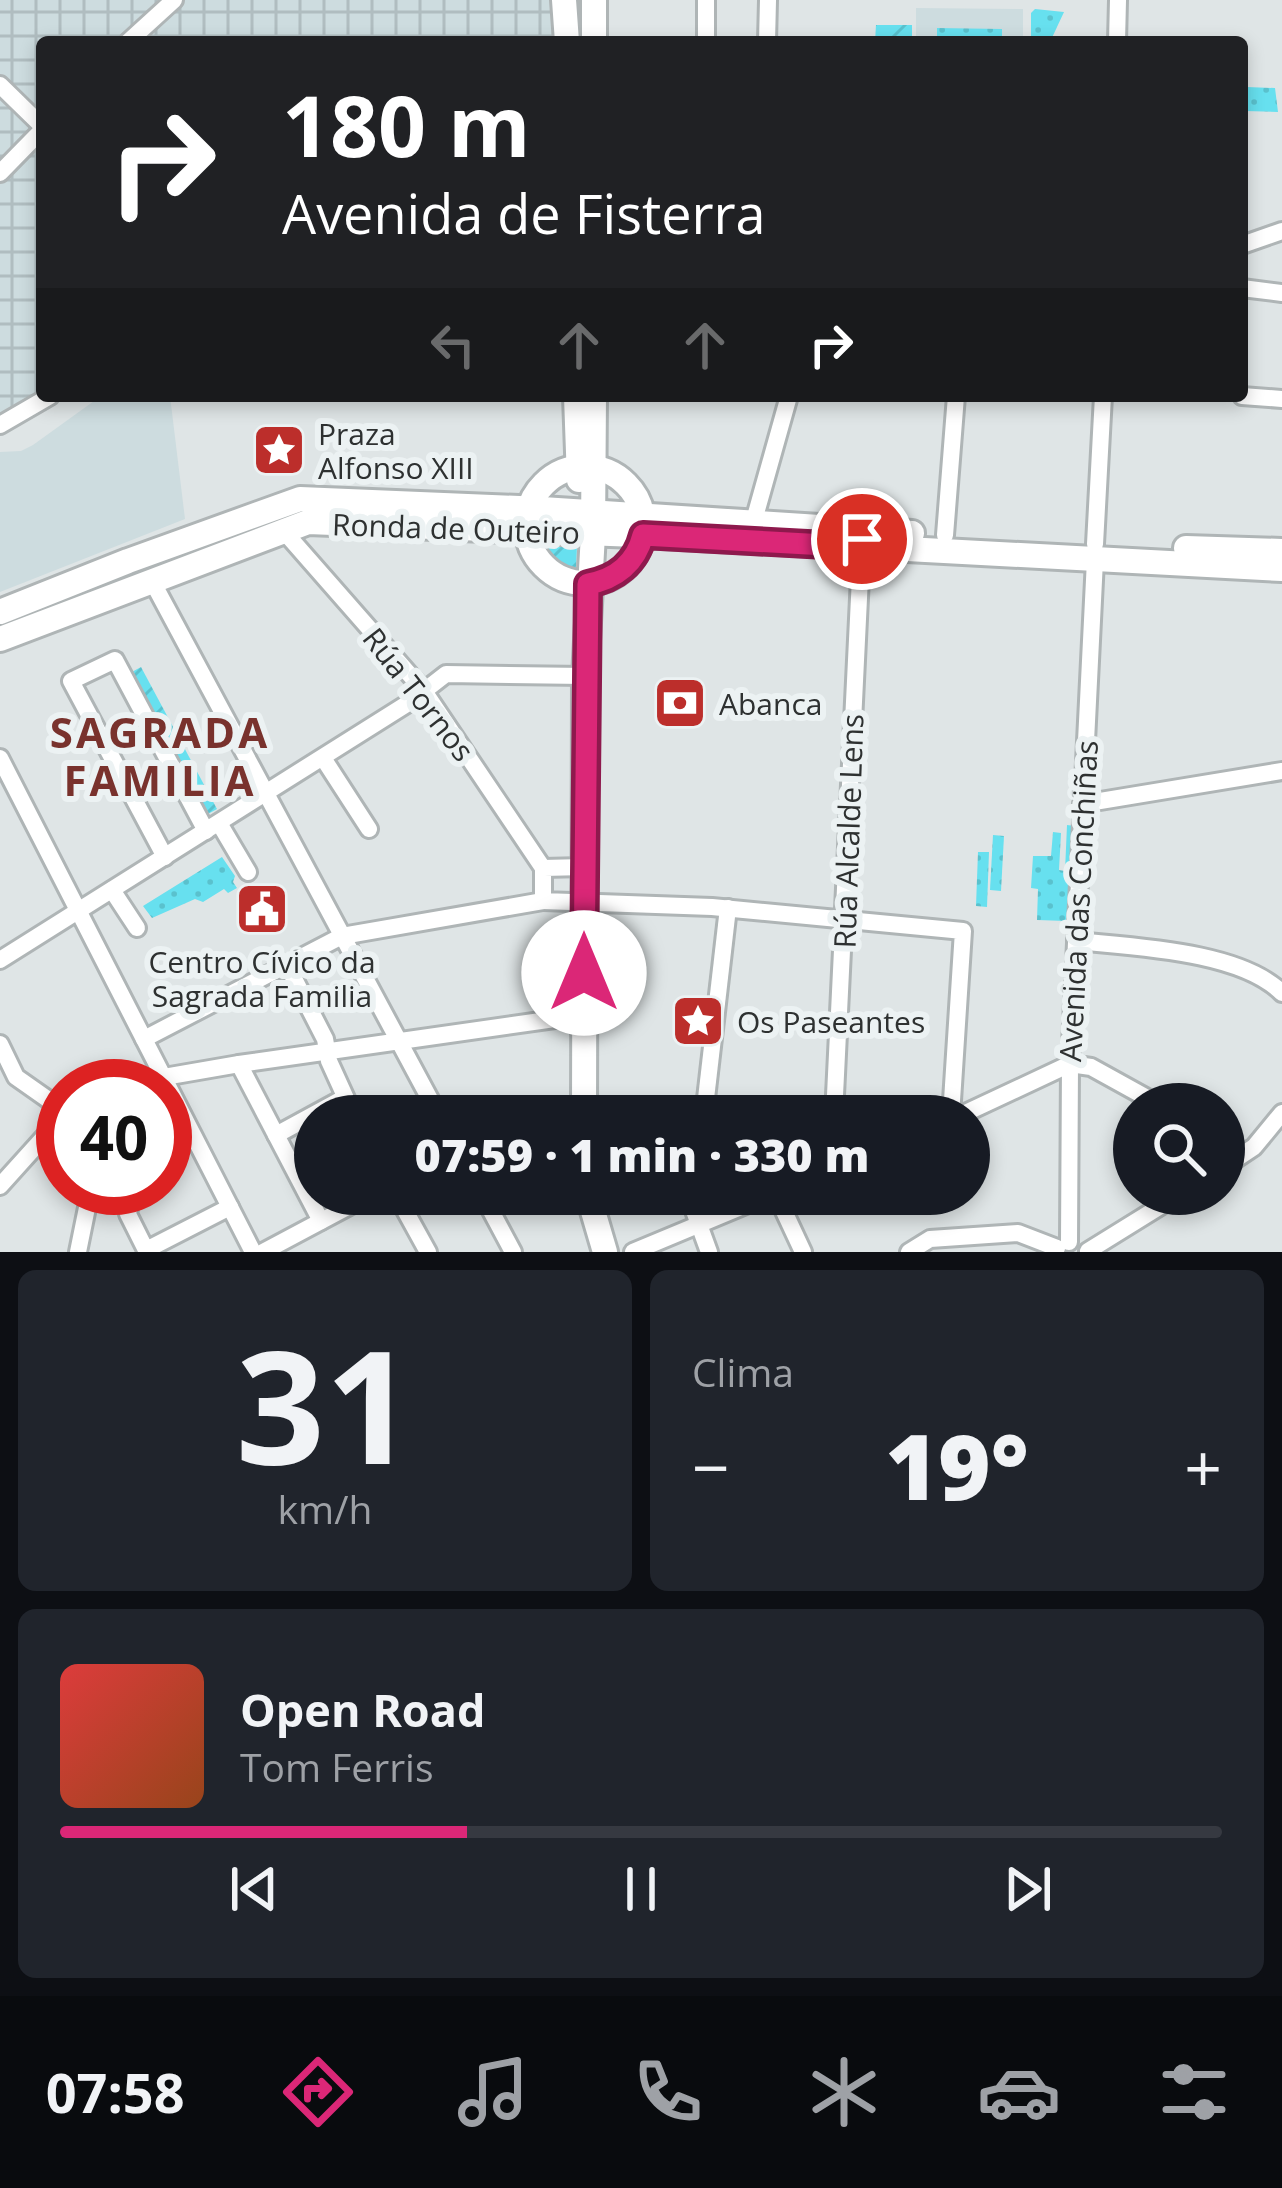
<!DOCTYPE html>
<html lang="es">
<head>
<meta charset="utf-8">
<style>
  :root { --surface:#171b24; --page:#20242c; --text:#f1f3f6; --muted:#9ea1a6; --line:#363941; --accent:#db2777 }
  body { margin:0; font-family:"Open Sans",sans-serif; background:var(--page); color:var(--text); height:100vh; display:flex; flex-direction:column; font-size:45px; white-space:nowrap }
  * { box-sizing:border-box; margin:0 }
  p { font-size:39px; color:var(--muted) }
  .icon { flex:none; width:66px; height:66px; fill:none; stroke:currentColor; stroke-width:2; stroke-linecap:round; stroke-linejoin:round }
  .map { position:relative; height:1252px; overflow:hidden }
  .side { display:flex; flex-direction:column; gap:18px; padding:18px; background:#0d0f14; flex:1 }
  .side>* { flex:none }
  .banner { position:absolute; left:36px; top:36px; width:1212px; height:366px; border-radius:12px; box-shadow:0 6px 18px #0003; background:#202124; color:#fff; overflow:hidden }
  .fabs { position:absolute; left:1113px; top:1083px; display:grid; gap:24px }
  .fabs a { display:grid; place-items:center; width:132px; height:132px; border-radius:50%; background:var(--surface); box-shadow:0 6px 18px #0003; font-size:60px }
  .speed { position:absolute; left:36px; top:1059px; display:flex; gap:24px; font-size:60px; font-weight:700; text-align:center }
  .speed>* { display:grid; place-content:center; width:156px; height:156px; border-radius:50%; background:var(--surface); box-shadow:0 6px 18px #0003; line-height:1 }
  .speed .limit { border:18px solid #d22; background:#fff; color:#111 }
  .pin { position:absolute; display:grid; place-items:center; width:102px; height:102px; color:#fff; margin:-51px; border:6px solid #fff; border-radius:50%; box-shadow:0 3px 12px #0007 }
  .me { position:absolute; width:132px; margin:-66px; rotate:0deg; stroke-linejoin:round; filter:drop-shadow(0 0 9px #0008) }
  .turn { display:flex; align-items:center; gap:42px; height:252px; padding:0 48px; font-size:54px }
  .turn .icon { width:156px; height:156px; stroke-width:2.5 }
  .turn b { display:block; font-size:84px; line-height:102px }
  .lanes { display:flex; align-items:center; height:114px; padding:0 48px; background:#0003; justify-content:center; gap:60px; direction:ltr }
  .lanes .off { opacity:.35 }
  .big { font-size:90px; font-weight:800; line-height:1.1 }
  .side .tile { flex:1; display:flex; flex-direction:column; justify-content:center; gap:18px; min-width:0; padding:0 42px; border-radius:18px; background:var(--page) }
  .side .dial { align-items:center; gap:0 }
  .dial b { font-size:156px; line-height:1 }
  .song { display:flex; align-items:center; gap:36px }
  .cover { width:144px; height:144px; border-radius:18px; background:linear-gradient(135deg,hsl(0 70% 55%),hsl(20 70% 35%)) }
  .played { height:12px; border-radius:6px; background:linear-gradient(90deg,var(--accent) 35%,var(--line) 35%) }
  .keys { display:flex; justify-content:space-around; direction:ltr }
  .heat { display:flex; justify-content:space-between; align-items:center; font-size:66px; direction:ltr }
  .side .tiles { flex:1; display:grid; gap:18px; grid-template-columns:1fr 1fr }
  .tile:last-child { grid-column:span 2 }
  .trip { position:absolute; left:294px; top:1095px; width:696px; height:120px; border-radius:60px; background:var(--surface); box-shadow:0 6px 18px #0003; font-weight:800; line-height:120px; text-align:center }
  .dock { display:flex; height:192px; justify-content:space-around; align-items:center; background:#090b0e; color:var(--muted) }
  .dock .icon { width:84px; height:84px }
  .dock .current { color:var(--accent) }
  .dock b { font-size:54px; color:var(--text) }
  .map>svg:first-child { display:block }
</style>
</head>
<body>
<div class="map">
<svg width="1282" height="1252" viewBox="0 0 1282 1252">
  <defs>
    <pattern id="industrial-grid" width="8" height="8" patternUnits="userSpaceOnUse" patternTransform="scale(3)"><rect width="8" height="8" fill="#cddcdf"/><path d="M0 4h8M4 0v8" fill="none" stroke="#b0bdc0"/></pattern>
    <pattern id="grass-dots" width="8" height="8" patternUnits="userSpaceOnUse" patternTransform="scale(3)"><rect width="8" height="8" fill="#67e0ef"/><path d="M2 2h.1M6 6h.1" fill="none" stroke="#5ac1cd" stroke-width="1.8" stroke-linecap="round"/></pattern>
    <pattern id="garden-furrows" width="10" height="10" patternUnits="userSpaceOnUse" patternTransform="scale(3)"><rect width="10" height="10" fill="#67e0ef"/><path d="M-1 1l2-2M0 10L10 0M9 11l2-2" fill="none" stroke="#5ac1cd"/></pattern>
  </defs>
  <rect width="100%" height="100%" fill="#dfe5e6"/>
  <g fill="#cddcdf">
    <polygon points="916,8 1023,9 1023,42 916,42"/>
    <polygon points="101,396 170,396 185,519 0,592 0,452 21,451 33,445"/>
  </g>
  <polygon fill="url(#industrial-grid)" points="0,0 559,0 561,42 42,42 42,396 0,426"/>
  <g fill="url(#grass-dots)">
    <polygon points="1035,9 1064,12 1050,42 1031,42 1031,13"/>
    <polygon points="937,28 1002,29 1002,42 937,42"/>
    <polygon points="1247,87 1275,88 1278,112 1245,111"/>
    <polygon points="1067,825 1075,826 1066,921 1037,920 1038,889 1031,888 1033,856 1051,856 1053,832 1061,833 1059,870 1065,871"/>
    <polygon points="993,835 1004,836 1001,891 990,890"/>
    <polygon points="978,852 989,852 987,907 976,906"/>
    <polygon points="222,857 235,876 233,882 237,888 228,893 224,889 203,902 195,899 152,918 143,906"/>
  </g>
  <g fill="url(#garden-furrows)">
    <polygon points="876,25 912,25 912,42 875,42"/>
    <polygon points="538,542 577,545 576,572 554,564"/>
    <polygon points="141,667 217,809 206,815 130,673"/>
  </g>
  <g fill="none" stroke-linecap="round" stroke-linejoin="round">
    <g stroke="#afb5b6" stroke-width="22">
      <g id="street">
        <polyline points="128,42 174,0"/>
        <polyline points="706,42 706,0"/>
        <polyline points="767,42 768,0"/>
        <polyline points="1117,42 1118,0"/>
        <polyline points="0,85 42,126"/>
        <polyline points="0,173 42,130"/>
        <polyline points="1242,245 1282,231"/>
        <polyline points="1242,288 1282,293"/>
        <polyline points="1242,396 1282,399"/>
        <polyline points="0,425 50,396"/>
        <polyline points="753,524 789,396"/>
        <polyline points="282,529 424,691 543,868"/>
        <polyline points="945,535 956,396"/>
        <polyline points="1095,544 1103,396"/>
        <polyline points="151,579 439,1116"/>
        <polyline points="0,758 253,1252"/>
        <polyline points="323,758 369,829"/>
        <polyline points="1082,804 1282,771"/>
        <polyline points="219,823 248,872"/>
        <polyline points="165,857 71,681 115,660 206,831"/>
        <polyline points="584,867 543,868 543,901 712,907 963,931 951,1116"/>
        <polyline points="112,890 137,928"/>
        <path d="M1076,941C1134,947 1241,951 1282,993"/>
        <polyline points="0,960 410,702 446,674 585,676"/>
        <polyline points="287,965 325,1039 329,1061 354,1116"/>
        <polyline points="144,1039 342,936 543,901"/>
        <polyline points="0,1044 16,1077 63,1110"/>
        <polyline points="239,1064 321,1221"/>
        <polyline points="138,1086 164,1077 239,1064 583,1015"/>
        <polyline points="704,1116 728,908"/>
        <polyline points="834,1116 862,536"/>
        <polyline points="959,1116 1070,1064 1091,1067 1158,1104"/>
        <polyline points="276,1135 344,1098"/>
        <polyline points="1224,1167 1254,1147 1282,1113"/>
        <polyline points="0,1186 63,1116"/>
        <polyline points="133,1188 128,1214 146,1250 230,1207"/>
        <polyline points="396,1194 428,1252"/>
        <polyline points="482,1194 513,1252"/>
        <polyline points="695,1194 693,1208 709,1252"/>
        <polyline points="776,1194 803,1252"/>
        <polyline points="1069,1242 1070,1064 1095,560"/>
        <polyline points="1088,1251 1180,1194"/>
        <polyline points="78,1252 91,1188"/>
        <polyline points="263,1252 372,1194"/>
        <polyline points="633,1252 772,1194"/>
        <polyline points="909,1252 930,1239 1018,1233 1057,1248"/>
      </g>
    </g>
    <g stroke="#afb5b6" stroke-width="30">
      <g id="secondary">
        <polyline points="564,0 567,42"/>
        <polyline points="594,0 594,42"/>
        <polyline points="576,396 579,480"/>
        <circle cx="585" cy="525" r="58"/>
        <polyline points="1186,548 1282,551"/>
        <polyline points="0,612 128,561 300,499 542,509 912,533"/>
        <polyline points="0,639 308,522 662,536 1282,569"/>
        <polyline points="584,1116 585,676 593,534 594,396"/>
        <polyline points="588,1194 605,1252"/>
      </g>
    </g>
    <use href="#street" stroke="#fff" stroke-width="16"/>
    <use href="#secondary" stroke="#fff" stroke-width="24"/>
  </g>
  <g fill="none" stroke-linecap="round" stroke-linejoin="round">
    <g stroke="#8e194d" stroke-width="30">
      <path id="route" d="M584,973L588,584C616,579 636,563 643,535L862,547V539"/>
    </g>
    <use href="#route" stroke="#db2777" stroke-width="21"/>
  </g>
  <defs>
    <g id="sight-square" transform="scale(2.7)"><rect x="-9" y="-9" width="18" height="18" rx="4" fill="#bc2e2b" stroke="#ecf2f3"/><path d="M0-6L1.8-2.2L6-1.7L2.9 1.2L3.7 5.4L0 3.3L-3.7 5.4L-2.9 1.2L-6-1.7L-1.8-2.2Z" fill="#fff"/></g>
    <g id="bank-square" transform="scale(2.7)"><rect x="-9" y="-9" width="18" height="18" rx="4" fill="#bc2e2b" stroke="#ecf2f3"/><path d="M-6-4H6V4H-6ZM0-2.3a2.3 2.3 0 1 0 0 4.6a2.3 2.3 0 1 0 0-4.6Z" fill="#fff"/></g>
    <g id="civic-square" transform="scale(2.7)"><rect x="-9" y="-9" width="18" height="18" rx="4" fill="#bc2e2b" stroke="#ecf2f3"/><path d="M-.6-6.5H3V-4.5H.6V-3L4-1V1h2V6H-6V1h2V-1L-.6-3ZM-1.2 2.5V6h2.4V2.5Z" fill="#fff"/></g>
  </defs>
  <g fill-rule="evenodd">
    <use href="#sight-square" x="279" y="450"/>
    <use href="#bank-square" x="680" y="703"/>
    <use href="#civic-square" x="262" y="909"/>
    <use href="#sight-square" x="698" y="1021"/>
  </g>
  <g text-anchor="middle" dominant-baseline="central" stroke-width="12" stroke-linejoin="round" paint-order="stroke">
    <g font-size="30" fill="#2e3131" stroke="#ecf2f3" text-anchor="start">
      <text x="318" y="433">Praza<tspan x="318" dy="34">Alfonso XIII</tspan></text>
      <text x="719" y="703">Abanca</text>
      <text x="262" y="961" text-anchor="middle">Centro Cívico da<tspan x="262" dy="34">Sagrada Familia</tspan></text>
      <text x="737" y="1021">Os Paseantes</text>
    </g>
    <g font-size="30" fill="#2e3131" stroke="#ecf2f3">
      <text transform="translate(456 528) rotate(2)">Ronda de Outeiro</text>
      <text transform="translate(419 694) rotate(52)">Rúa Tornos</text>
      <text transform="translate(848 831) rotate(-88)">Rúa Alcalde Lens</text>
      <text transform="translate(1078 901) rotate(-87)">Avenida das Conchiñas</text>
    </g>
    <g font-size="42" font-weight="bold" letter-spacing="3" fill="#79322d" stroke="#ecf2f3">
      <text x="160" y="731">SAGRADA<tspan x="160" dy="48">FAMILIA</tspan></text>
    </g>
  </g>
</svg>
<div class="fabs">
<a><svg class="icon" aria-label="search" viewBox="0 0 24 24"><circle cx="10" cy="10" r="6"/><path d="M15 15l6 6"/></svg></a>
</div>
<div class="speed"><div class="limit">40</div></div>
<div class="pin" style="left:862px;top:539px;background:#d93025"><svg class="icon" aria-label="arrive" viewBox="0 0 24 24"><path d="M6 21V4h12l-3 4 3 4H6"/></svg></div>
<svg class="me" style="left:584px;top:973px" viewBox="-20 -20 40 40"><circle r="19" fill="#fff"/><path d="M0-13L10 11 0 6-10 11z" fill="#db2777"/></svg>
<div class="trip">07:59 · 1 min · 330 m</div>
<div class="banner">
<div class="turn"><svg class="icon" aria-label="right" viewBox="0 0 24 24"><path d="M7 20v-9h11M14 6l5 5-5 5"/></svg><div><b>180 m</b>Avenida de Fisterra</div></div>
<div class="lanes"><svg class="icon off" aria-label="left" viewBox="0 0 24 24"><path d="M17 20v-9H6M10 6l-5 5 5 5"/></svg><svg class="icon off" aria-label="ahead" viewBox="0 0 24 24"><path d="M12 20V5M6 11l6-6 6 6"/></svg><svg class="icon off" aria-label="ahead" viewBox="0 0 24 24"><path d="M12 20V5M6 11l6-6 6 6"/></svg><svg class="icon" aria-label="right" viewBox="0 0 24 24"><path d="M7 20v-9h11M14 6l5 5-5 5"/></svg></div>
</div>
</div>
<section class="side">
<div class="tiles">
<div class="tile dial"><b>31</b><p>km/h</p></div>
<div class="tile"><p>Clima</p>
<div class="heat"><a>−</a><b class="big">19°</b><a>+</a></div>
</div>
<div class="tile">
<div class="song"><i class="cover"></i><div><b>Open Road</b><p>Tom Ferris</p></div></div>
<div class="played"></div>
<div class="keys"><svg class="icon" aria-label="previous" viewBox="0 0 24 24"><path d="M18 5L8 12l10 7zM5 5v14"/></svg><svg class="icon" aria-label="pause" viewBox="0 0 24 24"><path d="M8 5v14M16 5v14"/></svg><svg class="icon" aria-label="next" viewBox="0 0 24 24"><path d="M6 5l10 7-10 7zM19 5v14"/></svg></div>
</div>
</div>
</section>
<nav class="dock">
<b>07:58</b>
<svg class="icon current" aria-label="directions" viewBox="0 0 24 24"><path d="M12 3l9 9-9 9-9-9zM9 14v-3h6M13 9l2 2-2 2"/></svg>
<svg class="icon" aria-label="music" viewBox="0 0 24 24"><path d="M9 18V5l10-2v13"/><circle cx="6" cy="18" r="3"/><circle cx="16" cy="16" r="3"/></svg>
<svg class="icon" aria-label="phone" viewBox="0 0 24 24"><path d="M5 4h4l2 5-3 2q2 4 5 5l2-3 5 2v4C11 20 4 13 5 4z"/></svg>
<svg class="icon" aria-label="climate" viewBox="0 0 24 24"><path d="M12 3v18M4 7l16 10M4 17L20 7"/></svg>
<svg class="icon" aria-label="car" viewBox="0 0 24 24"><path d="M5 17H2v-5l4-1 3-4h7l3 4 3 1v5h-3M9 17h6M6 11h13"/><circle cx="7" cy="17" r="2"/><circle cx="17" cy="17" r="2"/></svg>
<svg class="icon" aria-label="filters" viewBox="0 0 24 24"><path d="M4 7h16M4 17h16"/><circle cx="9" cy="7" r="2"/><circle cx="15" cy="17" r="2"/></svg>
</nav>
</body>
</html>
